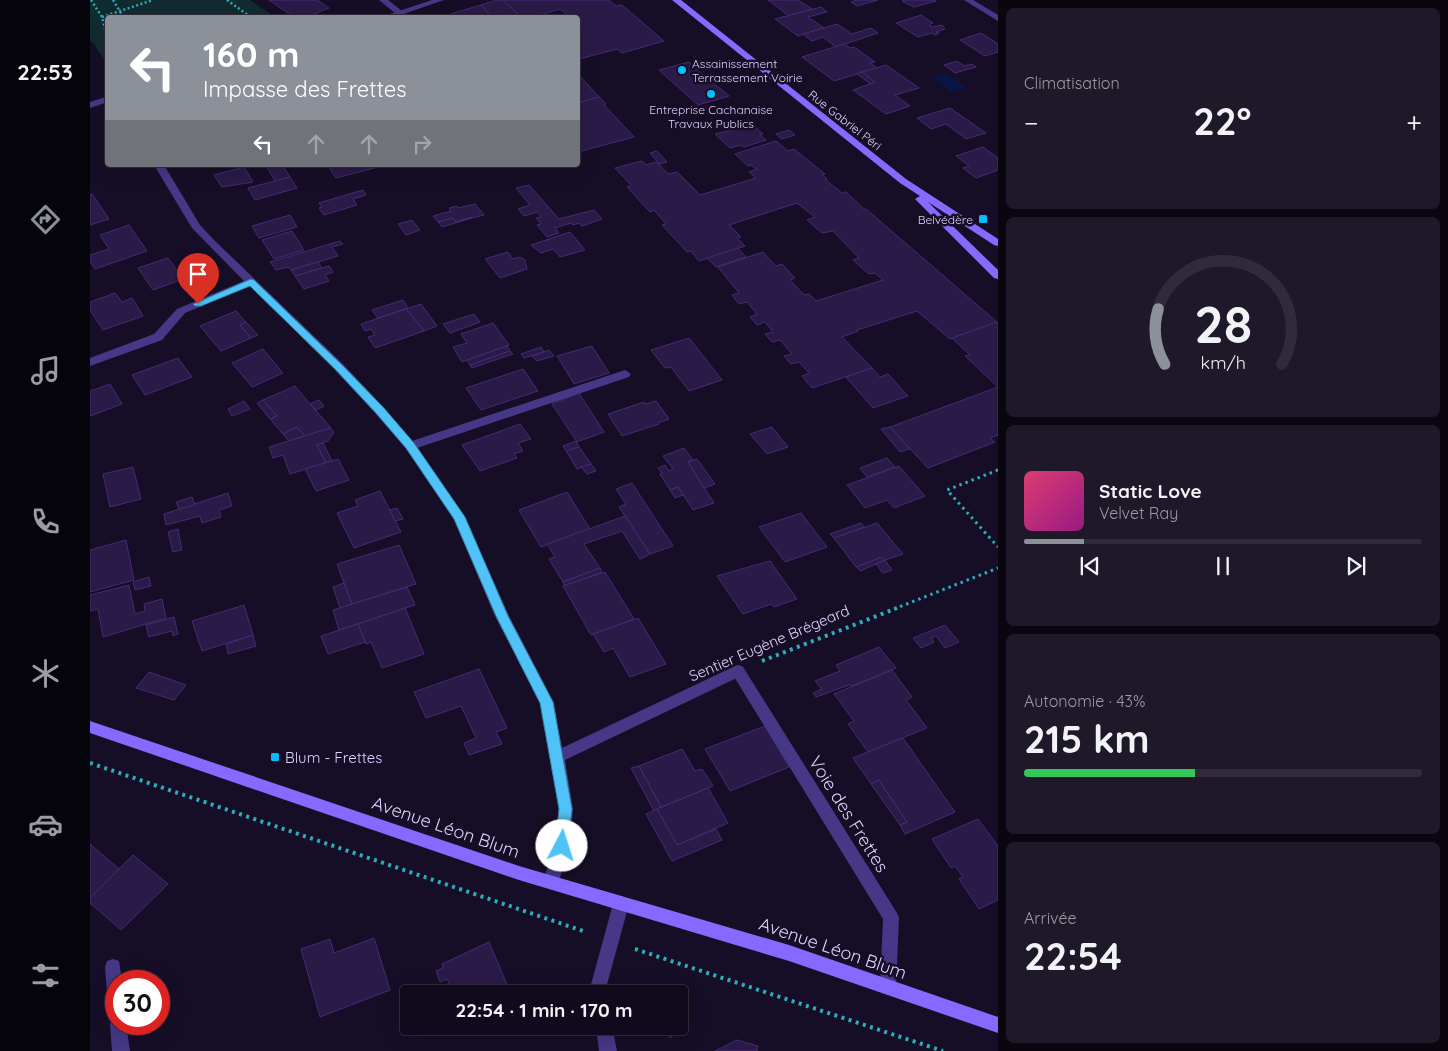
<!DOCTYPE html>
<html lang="fr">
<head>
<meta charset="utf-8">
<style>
  :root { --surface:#100a1c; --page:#1e1829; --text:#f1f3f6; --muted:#9c9aa3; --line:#302b3b; --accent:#8c9099 }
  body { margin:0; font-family:Quicksand,sans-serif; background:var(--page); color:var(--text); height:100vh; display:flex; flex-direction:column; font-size:19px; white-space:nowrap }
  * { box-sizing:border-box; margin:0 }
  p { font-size:16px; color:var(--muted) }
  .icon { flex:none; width:28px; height:28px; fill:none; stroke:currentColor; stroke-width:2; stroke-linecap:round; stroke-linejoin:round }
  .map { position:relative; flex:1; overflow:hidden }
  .details { display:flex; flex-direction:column; gap:8px; padding:8px; background:#09060f; width:450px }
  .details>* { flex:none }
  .guide { position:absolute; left:15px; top:15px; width:475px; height:152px; border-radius:5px; box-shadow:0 5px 20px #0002,0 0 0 1px var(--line); background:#8c9099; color:#fff; overflow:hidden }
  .speed { position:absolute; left:15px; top:970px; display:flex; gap:10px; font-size:25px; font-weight:700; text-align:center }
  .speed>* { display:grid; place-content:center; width:65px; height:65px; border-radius:50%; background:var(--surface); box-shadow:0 5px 20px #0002,0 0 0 1px var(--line); line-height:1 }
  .speed .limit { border:8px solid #d22; background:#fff; color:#111 }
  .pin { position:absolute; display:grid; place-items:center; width:42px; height:42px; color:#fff; margin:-51px -21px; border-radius:50% 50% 50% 0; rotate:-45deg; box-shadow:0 0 5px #0007 }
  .pin .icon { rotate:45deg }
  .me { position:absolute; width:55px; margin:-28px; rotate:5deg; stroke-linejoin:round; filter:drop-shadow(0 0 4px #0008) }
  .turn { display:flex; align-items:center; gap:18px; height:105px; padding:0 15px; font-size:22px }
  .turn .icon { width:65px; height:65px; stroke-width:2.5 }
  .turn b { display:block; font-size:35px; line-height:42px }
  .lanes { display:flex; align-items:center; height:48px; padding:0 15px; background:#0003; justify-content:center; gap:25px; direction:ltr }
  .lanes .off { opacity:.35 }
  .big { font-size:38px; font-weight:800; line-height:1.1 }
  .details .tile { flex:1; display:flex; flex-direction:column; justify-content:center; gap:8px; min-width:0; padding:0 18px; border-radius:8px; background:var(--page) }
  .details .dial { align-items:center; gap:0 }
  .dial svg { height:130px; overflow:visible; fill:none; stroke:var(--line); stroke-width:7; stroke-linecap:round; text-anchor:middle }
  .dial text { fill:var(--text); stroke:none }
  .song { display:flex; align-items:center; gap:15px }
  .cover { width:60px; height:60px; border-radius:8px; background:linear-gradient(135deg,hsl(340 70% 55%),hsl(310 70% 35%)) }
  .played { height:5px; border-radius:2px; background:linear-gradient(90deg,var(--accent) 15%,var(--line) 15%) }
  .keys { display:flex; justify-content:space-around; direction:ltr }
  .heat { display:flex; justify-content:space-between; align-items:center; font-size:28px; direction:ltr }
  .charge { height:8px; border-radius:4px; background:linear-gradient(90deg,#34c759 43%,var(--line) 0) }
  .trip { position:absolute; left:310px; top:985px; width:288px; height:50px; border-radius:5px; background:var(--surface); box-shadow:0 5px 20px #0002,0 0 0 1px var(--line); font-weight:800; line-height:50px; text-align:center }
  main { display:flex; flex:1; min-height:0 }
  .dock { display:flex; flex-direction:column; width:90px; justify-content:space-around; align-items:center; background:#06040b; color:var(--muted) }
  .dock .icon { width:35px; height:35px }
  .dock .current { color:var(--accent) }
  .dock b { font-size:22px; color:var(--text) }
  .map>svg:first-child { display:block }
</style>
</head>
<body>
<main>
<nav class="dock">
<b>22:53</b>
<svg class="icon current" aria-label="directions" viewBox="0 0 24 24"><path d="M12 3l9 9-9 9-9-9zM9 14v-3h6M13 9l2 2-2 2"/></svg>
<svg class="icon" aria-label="music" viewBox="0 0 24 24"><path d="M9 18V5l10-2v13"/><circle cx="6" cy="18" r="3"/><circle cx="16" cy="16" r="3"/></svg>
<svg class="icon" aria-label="phone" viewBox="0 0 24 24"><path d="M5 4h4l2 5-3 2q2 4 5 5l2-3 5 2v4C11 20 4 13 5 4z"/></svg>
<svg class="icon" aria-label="climate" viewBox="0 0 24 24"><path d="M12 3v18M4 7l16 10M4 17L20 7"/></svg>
<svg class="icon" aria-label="car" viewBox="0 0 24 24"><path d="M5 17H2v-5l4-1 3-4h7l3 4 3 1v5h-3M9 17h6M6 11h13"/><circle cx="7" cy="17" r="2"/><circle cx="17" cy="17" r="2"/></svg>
<svg class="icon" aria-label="filters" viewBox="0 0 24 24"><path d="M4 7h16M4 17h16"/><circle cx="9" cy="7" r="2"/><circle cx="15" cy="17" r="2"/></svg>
</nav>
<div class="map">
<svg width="908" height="1051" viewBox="0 0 908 1051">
  <rect width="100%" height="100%" fill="#160e26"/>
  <polygon fill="#112c30" points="0,0 160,0 182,15 175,18 18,18 17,64 2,41 0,42"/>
  <polygon fill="#091544" points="855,73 876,87 862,92 842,77"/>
  <g fill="#2a1a47" stroke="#442b74">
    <polygon points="179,0 227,0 239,8 214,18 205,18"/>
    <polygon points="407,0 413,0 432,18 403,18 391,5"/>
    <polygon points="413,0 519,0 526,6 532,5 574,41 532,53 527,49 489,59 488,27 489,26 488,24 488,18 480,18 470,9 440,18 432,18"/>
    <polygon points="678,0 708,0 722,9 699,16"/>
    <polygon points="767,0 766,0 788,0 767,6 761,2"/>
    <polygon points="814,0 844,0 846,1 824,7 812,1"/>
    <polygon points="391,5 403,18 359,18 357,15"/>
    <polygon points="731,7 737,12 718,17 734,28 708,36 685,19"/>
    <polygon points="831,15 843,23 839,25 842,27 852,25 855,29 846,32 849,33 845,35 842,33 828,37 806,23"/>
    <polygon points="747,24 762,34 781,28 788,33 746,47 733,37 722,41 713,34"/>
    <polygon points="891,33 908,44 908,52 895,56 870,40"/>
    <polygon points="754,44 760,48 764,47 785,62 780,63 787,68 744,81 712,57"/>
    <polygon points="867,61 874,66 882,64 886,67 865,73 854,65"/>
    <polygon points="599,62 603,66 639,96 608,105 569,70"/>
    <polygon points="796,65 829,88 805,95 820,106 796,114 763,90 785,82 772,72"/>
    <polygon points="772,72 785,82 781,84 767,74"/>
    <polygon points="490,76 509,97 488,103 488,77"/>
    <polygon points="509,97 516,104 514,105 544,137 488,152 488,103"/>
    <polygon points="860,108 896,133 876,139 856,124 841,129 827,118"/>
    <polygon points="663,125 673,134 670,135 676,140 654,147 651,145 640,148 625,134"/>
    <polygon points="699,130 705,135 692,139 686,134"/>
    <polygon points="686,141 698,151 704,149 735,174 732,175 737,179 736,180 752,193 756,192 774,209 776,209 907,322 860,339 827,311 767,330 768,331 752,337 782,368 722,388 712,376 719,373 709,362 701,364 694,356 702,354 690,340 682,342 675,334 683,332 675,322 667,325 660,317 667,314 657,302 649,304 642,295 649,293 628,267 673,252 686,266 692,264 705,278 700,280 714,295 719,294 726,301 793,280 785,273 779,274 763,260 769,258 743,231 732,233 717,220 725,217 707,203 639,225 651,237 647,238 655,246 609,261 601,251 597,252 572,225 576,224 564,210 560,212 537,187 541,185 525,168 552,161 556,165 567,162 578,174 587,172 610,195 666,178 659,172 667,169 661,165 658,166 645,154"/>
    <polygon points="893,147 908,158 908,170 886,178 873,168 879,166 866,156"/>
    <polygon points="567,151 577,162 569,164 560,153"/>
    <polygon points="185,165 192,165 200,177 185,181 177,167"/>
    <polygon points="243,165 296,165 246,178 238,166"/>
    <polygon points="154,167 163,182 132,187 124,175"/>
    <polygon points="200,177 207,188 165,200 158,188"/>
    <polygon points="439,185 469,219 504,210 512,219 492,226 489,223 483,225 481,223 465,228 469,233 457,237 447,225 451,224 446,218 451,217 447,212 434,216 428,209 440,205 426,188"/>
    <polygon points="273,190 276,195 263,199 267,205 234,215 229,208 232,207 229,203"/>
    <polygon points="2,194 19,219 0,225 0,195"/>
    <polygon points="385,204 394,215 366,222 363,218 348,222 343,216 361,211 359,208 367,206 368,208"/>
    <polygon points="200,215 207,227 169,238 162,226"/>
    <polygon points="381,217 382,218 352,227 348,222 363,218 366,222"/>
    <polygon points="322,220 330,230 316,235 308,224"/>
    <polygon points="39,225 57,251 5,269 0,261 0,255 19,249 10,235"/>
    <polygon points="202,231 214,250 184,259 172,240"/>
    <polygon points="480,232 495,250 470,257 463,249 451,253 441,245"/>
    <polygon points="250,241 253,244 242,247 248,256 201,270 198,267 186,270 180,262"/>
    <polygon points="648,248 656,257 626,267 617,258"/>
    <polygon points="418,252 423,259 430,257 435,260 437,269 410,278 395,259"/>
    <polygon points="78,258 93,279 63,290 48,268"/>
    <polygon points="228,262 232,268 205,276 201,270"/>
    <polygon points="239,266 243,272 235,275 239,281 214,289 205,276"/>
    <polygon points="25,293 32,302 42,298 53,316 13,330 0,310 0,302"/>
    <polygon points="313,300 318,308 288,318 282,310"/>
    <polygon points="331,304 347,326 334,331 316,309"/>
    <polygon points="316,309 334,331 285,348 278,337 285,335 281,329 275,331 271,324"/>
    <polygon points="146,311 156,322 150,325 161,338 131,351 110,326"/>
    <polygon points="384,314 390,322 360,333 353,324"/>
    <polygon points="156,322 168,335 161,338 150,325"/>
    <polygon points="907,322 908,323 908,435 900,438 905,442 838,468 800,427 908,387 875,356 880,355 862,338"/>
    <polygon points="403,323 419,345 372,362 363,347 377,343 371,334"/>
    <polygon points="599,338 632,380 599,391 581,367 575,368 561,350"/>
    <polygon points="417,346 420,351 380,365 377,360"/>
    <polygon points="502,346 519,373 484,384 467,356"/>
    <polygon points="451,347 454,352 434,358 431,354"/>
    <polygon points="173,349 193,373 162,387 142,363"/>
    <polygon points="459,350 464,356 447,361 442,356"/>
    <polygon points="420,351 423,354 382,368 380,365"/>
    <polygon points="88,358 102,377 55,395 42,375"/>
    <polygon points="782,368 790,377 798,374 818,396 783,408 756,377"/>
    <polygon points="433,369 448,391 391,410 376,388"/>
    <polygon points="20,384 32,404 0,416 0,391"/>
    <polygon points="205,386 220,404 241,428 215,436 207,427 193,434 180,419 187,416 173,400"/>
    <polygon points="489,393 514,432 487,442 462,404"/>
    <polygon points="173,400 187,416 180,419 167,403"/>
    <polygon points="229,400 234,406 226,410 220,404"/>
    <polygon points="154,401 160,409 142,416 138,409"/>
    <polygon points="566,401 579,419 568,423 569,424 532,436 518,414 554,402 555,404"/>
    <polygon points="430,424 441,439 428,443 433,451 424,454 427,458 390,471 372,445"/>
    <polygon points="207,427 215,436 199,441 193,434"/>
    <polygon points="682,427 698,447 677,454 660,434"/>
    <polygon points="800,427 820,449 810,452 791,429"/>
    <polygon points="240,428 244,432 238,441 227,445 236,463 200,474 193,455 183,458 179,447"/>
    <polygon points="486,441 489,447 476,451 473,446"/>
    <polygon points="233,443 242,461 236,463 227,445"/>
    <polygon points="489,447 501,464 487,469 476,451"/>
    <polygon points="594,448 603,460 598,462 624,503 603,510 588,487 580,490 570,474 572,473 568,468 575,465 579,471 583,469 573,456"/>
    <polygon points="797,458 805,467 777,477 770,468"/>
    <polygon points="248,459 259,480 226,491 215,469"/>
    <polygon points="607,459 625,484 614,488 598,462"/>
    <polygon points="501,464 506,471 497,474 491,467"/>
    <polygon points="809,466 835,496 804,508 797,500 775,508 757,485"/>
    <polygon points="43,467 51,499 20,507 13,474"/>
    <polygon points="542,483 583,546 560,554 529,507 536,504 526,489"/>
    <polygon points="588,487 593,495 585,498 580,490"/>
    <polygon points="290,491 311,532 264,548 247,513 268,506 265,500"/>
    <polygon points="477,492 500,529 451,547 429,510"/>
    <polygon points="138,493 142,506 129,510 131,517 112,523 110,516 76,525 74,514"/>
    <polygon points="102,497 105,505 89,509 86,502"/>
    <polygon points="307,508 313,519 305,521 300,510"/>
    <polygon points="711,513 737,547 695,562 669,527"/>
    <polygon points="535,516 560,554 550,559 532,531 494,544 510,568 473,582 459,559 465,557 457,544"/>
    <polygon points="771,523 774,527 744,538 740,534"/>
    <polygon points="787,523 813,554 795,560 792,557 766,567 744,538"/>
    <polygon points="88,529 92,550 83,552 78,532"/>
    <polygon points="36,540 44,580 0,592 0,550"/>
    <polygon points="309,545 326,584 262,604 247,564"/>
    <polygon points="792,557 795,560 770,571 767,567"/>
    <polygon points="795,560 802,570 793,573 786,564"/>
    <polygon points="680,561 707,599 684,607 681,604 653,614 627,576"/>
    <polygon points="510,568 512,572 475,586 473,582"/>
    <polygon points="515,572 544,619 501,635 473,586"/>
    <polygon points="59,577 61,586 45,590 43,582"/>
    <polygon points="254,583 262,604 250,608 243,587"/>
    <polygon points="39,585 45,614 55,611 54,604 72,599 76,618 13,637 8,609 0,611 0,595"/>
    <polygon points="317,587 325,605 249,630 243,610"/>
    <polygon points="154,605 163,635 112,651 102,621"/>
    <polygon points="315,608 334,654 292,668 281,642 276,644 268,624"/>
    <polygon points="84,617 88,634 83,636 82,631 59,637 56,625"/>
    <polygon points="548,618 576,664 540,677 523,648 514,652 503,634"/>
    <polygon points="268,624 275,642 238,654 231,636"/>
    <polygon points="855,625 869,642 855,648 846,636 841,638 844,642 831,648 823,638"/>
    <polygon points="163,635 166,646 138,654 136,644"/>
    <polygon points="789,647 806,668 762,686 759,685 726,697 723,693 732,689 725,681 750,671 746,665"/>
    <polygon points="389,669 417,728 406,732 412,744 379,755 374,743 386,738 371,706 336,718 324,692"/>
    <polygon points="802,670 822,697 816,700 837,728 778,752 758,724 764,721 744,694"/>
    <polygon points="59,672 96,685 84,700 46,688"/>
    <polygon points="675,726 699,767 640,791 615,749"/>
    <polygon points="813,738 865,812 815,834 810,825 817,822 789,780 781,784 763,758"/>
    <polygon points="592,749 605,771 612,769 623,786 571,807 549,766"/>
    <polygon points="549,766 571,807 564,811 541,768"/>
    <polygon points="789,780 796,791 817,822 810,825 781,784"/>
    <polygon points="618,788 638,823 587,845 567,809"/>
    <polygon points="567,809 587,845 626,829 632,840 582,861 556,814"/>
    <polygon points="888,819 908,846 908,900 889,909 869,879 873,877 865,866 861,868 842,839"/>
    <polygon points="0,844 29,869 0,898"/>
    <polygon points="43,855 78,884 31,930 0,903 0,898"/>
    <polygon points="284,938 300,990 230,1017 211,949 240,939 244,953"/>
    <polygon points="399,942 421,994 364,994 357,979 350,982 346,971 353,968 352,964"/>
    <polygon points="589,1022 596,1024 580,1038 577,1026 589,1026"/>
    <polygon points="647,1040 668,1046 667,1051 625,1051"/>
  </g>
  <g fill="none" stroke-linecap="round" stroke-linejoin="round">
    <g stroke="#2cadba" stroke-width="2.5" stroke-dasharray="2 2.5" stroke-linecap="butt">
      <polyline points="1,0 12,17 18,41"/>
      <polyline points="23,0 34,18"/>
      <polyline points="137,0 162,18"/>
      <polyline points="12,17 63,0"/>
    </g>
    <g stroke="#2cadba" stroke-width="3" stroke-dasharray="2.5 4" stroke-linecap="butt">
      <polyline points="908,470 857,490 908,547"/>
      <polyline points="804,609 908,568"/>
    </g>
    <g stroke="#2cadba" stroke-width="4" stroke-dasharray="3 4.5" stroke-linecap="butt">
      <polyline points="672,661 807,608"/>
      <polyline points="0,763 496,932"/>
      <polyline points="545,949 853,1051"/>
    </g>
    <g fill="#463886" fill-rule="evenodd">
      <polygon points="289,0 298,0 321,18 311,18"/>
      <polygon points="535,370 541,374 539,377 324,449 320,450 314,446 316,443"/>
      <polygon points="648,665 653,667 807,913 809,918 806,987 804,993 798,995 792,993 790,987 793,919 643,675 641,671 643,667"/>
    </g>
    <g fill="#463886" fill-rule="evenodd">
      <polygon points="874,0 883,0 908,15 908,21"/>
      <polygon points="64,165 74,165 110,225 124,240 253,364 293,407 324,443 373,514 419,616 464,703 472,748 643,667 648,665 653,667 655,671 653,675 475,760 483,809 480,846 467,887 461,889 455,887 453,882 464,846 469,809 450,703 405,616 364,519 316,449 285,413 245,370 160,286 95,313 72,340 0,366 0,358 64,334 87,309 154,281 102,228"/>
      <polygon points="531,896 537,899 539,904 516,988 517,994 501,994 500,988 523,904 525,899"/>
      <polygon points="23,959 29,961 32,981 26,981 26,1012 20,1010 18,1004 15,967 17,961"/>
      <polygon points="26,1016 26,1024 36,1024 40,1051 22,1051 20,1024 22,1018"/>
      <polygon points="506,1026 522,1026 527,1051 509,1051"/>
    </g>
    <g fill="#463886" fill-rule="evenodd">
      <polygon points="342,0 354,0 302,18 288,18"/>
      <polygon points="18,96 18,102 0,108 0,102"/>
    </g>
    <g fill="#846aff" fill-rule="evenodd">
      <polygon points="582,0 591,0 816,179 908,239 908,246 904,245 838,202 908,270 908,279 904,278 825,199 830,196 810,183"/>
      <polygon points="0,721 429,866 699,945 908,1017 908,1033 699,961 429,880 0,733"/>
    </g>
  </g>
  <polygon fill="#4fc3f7" stroke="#337fa1" points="161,279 164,280 252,365 293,407 324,443 375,517 418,616 463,702 482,809 477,850 472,852 467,850 465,846 469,809 450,703 406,616 364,519 316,448 286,413 245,369 160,286 111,306 105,306 103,304"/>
  <g fill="#00bffe" stroke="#160e26" stroke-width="2">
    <circle cx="592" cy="70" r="5"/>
    <circle cx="621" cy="94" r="5"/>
    <rect x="888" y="214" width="10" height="10" rx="2.5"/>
    <rect x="180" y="752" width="10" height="10" rx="2.5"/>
  </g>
  <g text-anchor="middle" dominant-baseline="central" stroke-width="5" stroke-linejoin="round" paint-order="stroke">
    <g font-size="12" fill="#ded3ff" stroke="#160e26" text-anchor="start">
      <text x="602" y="63">Assainissement<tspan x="602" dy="14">Terrassement Voirie</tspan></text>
      <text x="621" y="109" text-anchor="middle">Entreprise Cachanaise<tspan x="621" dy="14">Travaux Publics</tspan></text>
      <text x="883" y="219" text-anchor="end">Belvédère</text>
    </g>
    <g font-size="12" fill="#ded3ff" stroke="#160e26">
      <text transform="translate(755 120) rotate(38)">Rue Gabriel Péri</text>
    </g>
    <g font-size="15" fill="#ded3ff" stroke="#160e26">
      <text transform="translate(679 643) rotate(-23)">Sentier Eugène Brégeard</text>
    </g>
    <g font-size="15" fill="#ded3ff" stroke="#160e26" text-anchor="start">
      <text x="195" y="757">Blum - Frettes</text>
    </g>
    <g font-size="18" fill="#ded3ff" stroke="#160e26">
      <text transform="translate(759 814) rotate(58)">Voie des Frettes</text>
      <text transform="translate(356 827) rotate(19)">Avenue Léon Blum</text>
      <text transform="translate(743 948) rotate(19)">Avenue Léon Blum</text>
    </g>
  </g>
</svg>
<div class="speed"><div class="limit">30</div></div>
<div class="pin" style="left:108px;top:304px;background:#d93025"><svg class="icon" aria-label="arrive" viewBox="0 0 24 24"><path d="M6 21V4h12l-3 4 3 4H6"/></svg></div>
<svg class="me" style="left:472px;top:846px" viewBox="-20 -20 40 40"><circle r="19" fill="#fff"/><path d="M0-13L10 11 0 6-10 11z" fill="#4fc3f7"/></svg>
<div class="trip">22:54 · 1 min · 170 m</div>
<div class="guide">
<div class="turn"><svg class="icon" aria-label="left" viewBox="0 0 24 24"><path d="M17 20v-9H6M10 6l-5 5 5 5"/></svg><div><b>160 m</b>Impasse des Frettes</div></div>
<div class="lanes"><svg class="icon" aria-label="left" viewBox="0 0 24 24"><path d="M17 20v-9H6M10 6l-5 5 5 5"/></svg><svg class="icon off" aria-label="ahead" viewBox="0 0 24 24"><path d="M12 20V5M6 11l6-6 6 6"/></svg><svg class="icon off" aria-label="ahead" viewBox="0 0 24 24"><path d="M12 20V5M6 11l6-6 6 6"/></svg><svg class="icon off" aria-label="right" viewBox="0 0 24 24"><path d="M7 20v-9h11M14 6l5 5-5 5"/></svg></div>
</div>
</div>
<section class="details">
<div class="tile"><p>Climatisation</p>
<div class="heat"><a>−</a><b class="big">22°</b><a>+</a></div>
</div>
<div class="tile dial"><svg viewBox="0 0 100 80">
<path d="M14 69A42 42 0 1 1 86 69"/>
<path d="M14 69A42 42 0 0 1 10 35" stroke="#8c9099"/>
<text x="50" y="56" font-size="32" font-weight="700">28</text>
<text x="50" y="72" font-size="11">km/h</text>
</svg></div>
<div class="tile">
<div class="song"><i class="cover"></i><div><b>Static Love</b><p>Velvet Ray</p></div></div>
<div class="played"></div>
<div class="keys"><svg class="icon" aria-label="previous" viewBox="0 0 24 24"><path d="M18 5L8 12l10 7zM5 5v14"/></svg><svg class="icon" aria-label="pause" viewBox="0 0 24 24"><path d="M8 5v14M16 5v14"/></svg><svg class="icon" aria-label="next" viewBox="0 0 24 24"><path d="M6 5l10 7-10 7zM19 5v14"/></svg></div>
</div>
<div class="tile"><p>Autonomie · 43%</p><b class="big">215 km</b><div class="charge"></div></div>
<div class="tile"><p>Arrivée</p><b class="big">22:54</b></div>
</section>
</main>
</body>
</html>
